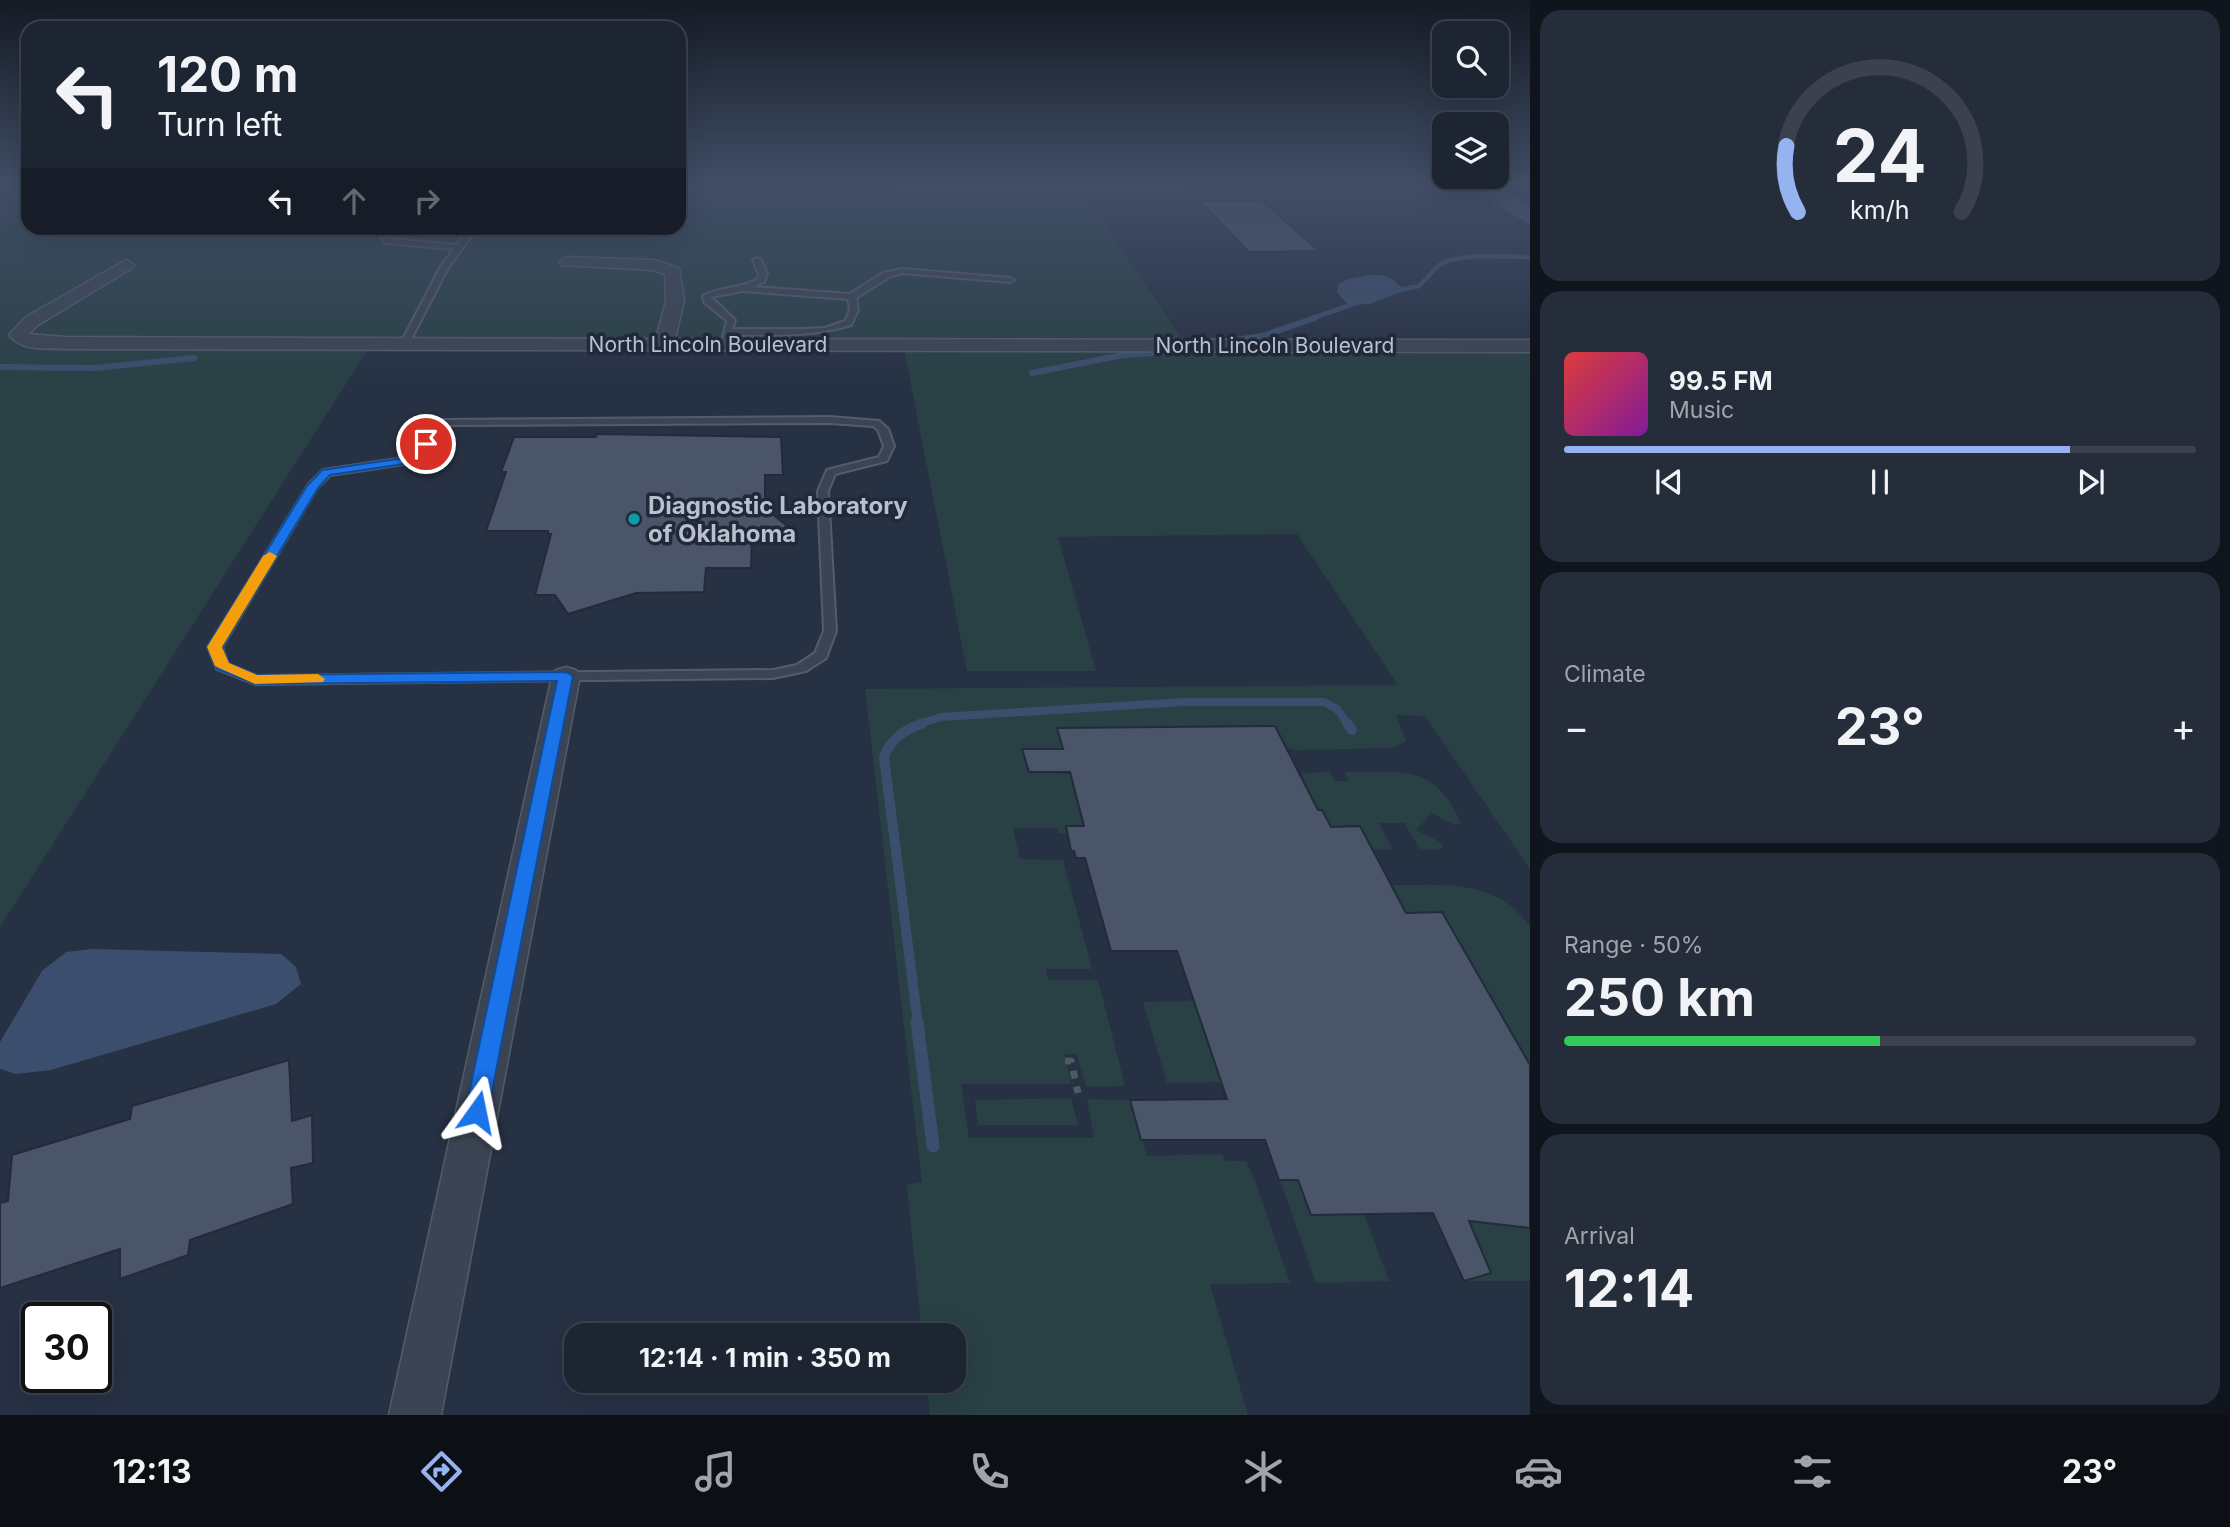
<!DOCTYPE html>
<html lang="en">
<head>
<meta charset="utf-8">
<style>
  :root { --surface:#1d2533; --page:#252d3b; --text:#f1f3f6; --muted:#a0a5ac; --line:#3b424e; --accent:#95b2f1 }
  body { margin:0; font-family:Inter,sans-serif; background:var(--page); color:var(--text); height:100vh; display:flex; flex-direction:column; font-size:26px; white-space:nowrap }
  * { box-sizing:border-box; margin:0 }
  p { font-size:23px; color:var(--muted) }
  .icon { flex:none; width:38px; height:38px; fill:none; stroke:currentColor; stroke-width:2; stroke-linecap:round; stroke-linejoin:round }
  .map { position:relative; flex:1; overflow:hidden }
  .sheet { display:flex; flex-direction:column; gap:10px; padding:10px; background:#10141c; width:700px }
  .sheet>* { flex:none }
  .banner { position:absolute; left:21px; top:21px; width:665px; height:214px; border-radius:21px; box-shadow:0 7px 28px #0002,0 0 0 2px var(--line); background:#1d2533; color:var(--text); overflow:hidden }
  .tools { position:absolute; left:1432px; top:21px; display:grid; gap:14px }
  .tools a { display:grid; place-items:center; width:77px; height:77px; border-radius:14px; background:var(--surface); box-shadow:0 7px 28px #0002,0 0 0 2px var(--line); font-size:35px }
  .speed { position:absolute; left:21px; top:1302px; display:flex; gap:14px; font-size:35px; font-weight:700; text-align:center }
  .speed>* { display:grid; place-content:center; width:91px; height:91px; border-radius:50%; background:var(--surface); box-shadow:0 7px 28px #0002,0 0 0 2px var(--line); line-height:1 }
  .speed .limit { border:4px solid #111; border-radius:10px; background:#fff; color:#111 }
  .pin { position:absolute; display:grid; place-items:center; width:60px; height:60px; color:#fff; margin:-30px; border:4px solid #fff; border-radius:50%; box-shadow:0 2px 7px #0007 }
  .me { position:absolute; width:77px; margin:-38px; rotate:12deg; stroke-linejoin:round; filter:drop-shadow(0 0 5px #0008) }
  .turn { display:flex; align-items:center; gap:24px; height:147px; padding:0 21px; font-size:32px }
  .turn .icon { width:91px; height:91px; stroke-width:2.5 }
  .turn b { display:block; font-size:49px; line-height:60px }
  .lanes { display:flex; align-items:center; height:66px; padding:0 21px; background:#0003; justify-content:center; gap:35px; direction:ltr }
  .lanes .off { opacity:.35 }
  .big { font-size:52px; font-weight:700; line-height:1.1 }
  .sheet .card { flex:1; display:flex; flex-direction:column; justify-content:center; gap:10px; min-width:0; padding:0 24px; border-radius:21px; background:var(--page) }
  .sheet .dial { align-items:center; gap:0 }
  .dial svg { height:182px; overflow:visible; fill:none; stroke:var(--line); stroke-width:7; stroke-linecap:round; text-anchor:middle }
  .dial text { fill:var(--text); stroke:none }
  .song { display:flex; align-items:center; gap:21px }
  .cover { width:84px; height:84px; border-radius:10px; background:linear-gradient(135deg,hsl(0 70% 55%),hsl(290 70% 35%)) }
  .played { height:7px; border-radius:4px; background:linear-gradient(90deg,var(--accent) 80%,var(--line) 80%) }
  .keys { display:flex; justify-content:space-around; direction:ltr }
  .heat { display:flex; justify-content:space-between; align-items:center; font-size:38px; direction:ltr }
  .charge { height:10px; border-radius:5px; background:linear-gradient(90deg,#34c759 50%,var(--line) 0) }
  .trip { position:absolute; left:564px; top:1323px; width:402px; height:70px; border-radius:21px; background:var(--surface); box-shadow:0 7px 28px #0002,0 0 0 2px var(--line); font-weight:700; line-height:70px; text-align:center }
  .tabs { display:flex; height:112px; justify-content:space-around; align-items:center; background:#0c0f14; color:var(--muted) }
  .tabs .icon { width:49px; height:49px }
  .tabs .current { color:var(--accent) }
  .tabs b { font-size:32px; color:var(--text) }
  main { display:flex; flex:1; min-height:0 }
  .map>svg:first-child { display:block }
</style>
</head>
<body>
<main>
<div class="map">
<svg width="1530" height="1415" viewBox="0 0 1530 1415">
  <rect width="100%" height="100%" fill="#273144"/>
  <g fill="#294045">
    <polygon points="679,184 699,184 698,194 896,194 894,184 1177,184 1185,193 1084,194 1188,348 1530,348 1530,869 1425,716 1396,715 1406,741 1393,748 1296,750 1285,747 1275,726 1058,728 1063,748 1022,750 1029,772 1070,774 1077,797 1113,826 1067,826 1068,833 1059,833 1057,828 1013,828 1020,859 1063,860 1092,969 1046,969 1048,980 1098,980 1125,1086 1086,1087 1077,1054 1064,1054 1071,1084 961,1084 969,1138 1094,1138 1087,1099 1130,1100 1147,1156 1222,1154 1226,1161 1246,1161 1255,1180 1290,1283 1210,1284 1248,1415 930,1415 926,1381 954,1381 954,1335 922,1335 907,1185 922,1182 865,689 1398,685 1297,534 1058,537 1096,671 967,671 904,349 374,340 0,927 0,193 28,193 28,228 679,228"/>
    <path d="M1330,772L1335,781H1349L1344,772C1401,772 1434,762 1461,823L1454,825L1432,813L1416,830L1440,842L1443,846L1440,850L1420,849L1404,823H1379L1393,850L1372,849L1359,826L1331,827L1321,810L1268,813L1265,796H1311L1301,773Z"/>
    <path d="M1391,885C1442,885 1498,878 1530,927V1065L1406,913Z"/>
    <polygon points="1194,1001 1221,1082 1167,1083 1143,1002"/>
    <polygon points="1071,1098 1078,1125 978,1125 975,1100"/>
    <polygon points="1280,1180 1298,1180 1312,1215 1364,1214 1389,1281 1316,1283"/>
    <polygon points="1469,1220 1530,1228 1530,1281 1464,1281 1491,1272"/>
  </g>
  <g fill="#3c4e6d">
    <path d="M1368,275C1384,274 1391,276 1402,288L1401,292L1370,304L1348,305L1337,292L1338,285L1345,280Z"/>
    <polygon points="92,949 281,954 296,967 301,984 276,1004 51,1070 16,1074 0,1069 0,1042 42,971 66,952"/>
  </g>
  <g fill="none" stroke-linecap="round" stroke-linejoin="round">
    <g stroke="#3c4e6d" stroke-width="4.5">
      <polyline points="1393,291 1419,286 1439,265 1449,260 1474,256 1530,257"/>
      <polyline points="1310,319 1359,302"/>
    </g>
    <g stroke="#3c4e6d" stroke-width="6">
      <polyline points="1229,341 1262,336 1315,318"/>
      <polyline points="0,367 94,368 194,358"/>
      <polyline points="1032,373 1123,355 1185,351"/>
    </g>
    <polyline stroke="#3c4e6d" stroke-width="8" points="919,724 941,717 1184,702 1324,702 1337,709 1348,724"/>
    <g stroke="#3c4e6d" stroke-width="10">
      <polyline points="1347,723 1352,730"/>
      <path d="M918,1024L884,757C891,738 905,730 923,723"/>
    </g>
    <polyline stroke="#3c4e6d" stroke-width="13" points="917,1022 933,1146"/>
  </g>
  <g fill="#4b556a" stroke="#222b3b" stroke-width="2">
    <polygon points="1200,201 1262,201 1319,251 1249,252"/>
    <polygon points="597,434 781,437 783,475 765,475 765,508 792,530 765,530 765,535 752,535 751,568 706,568 704,592 636,593 568,614 555,595 535,595 551,534 548,534 548,531 486,531 506,472 501,472 514,437 596,437"/>
    <polygon points="1275,726 1318,810 1322,810 1331,827 1360,826 1406,913 1442,912 1530,1065 1530,1228 1469,1221 1491,1273 1464,1281 1433,1213 1311,1215 1298,1180 1279,1180 1265,1140 1141,1140 1130,1100 1227,1099 1177,951 1111,951 1085,858 1076,858 1074,851 1071,851 1066,826 1084,826 1070,772 1029,772 1022,749 1063,749 1057,728"/>
    <polygon points="289,1060 292,1121 312,1115 313,1163 291,1168 293,1204 190,1240 188,1255 120,1279 120,1249 0,1288 0,1203 8,1201 12,1155 130,1119 132,1106"/>
  </g>
  <g fill="none" stroke-linecap="round" stroke-linejoin="round">
    <g stroke="#545c6b" stroke-width="4">
      <g id="lane">
        <polygon points="380,228 387,228 387,235 391,239 457,245 470,228 477,228 448,268 409,343 405,346 401,343 440,268 454,249 386,243 379,235"/>
        <path d="M757,258L761,260L767,274L764,282L754,287L850,294L883,273L902,269L1010,278L1014,280L1010,282L902,273L889,277L856,298L858,310L851,325C812,337 772,335 731,335L727,346H721L727,321L704,302L703,296C720,286 738,290 758,279L759,274L753,260ZM743,291L848,299L850,310L845,321L825,328L803,329H732L735,320L711,297Z"/>
        <path d="M830,417L879,421L888,429L894,446L887,461L835,474L828,491L836,631L826,658L806,671L773,678L255,684L217,669L208,647L309,484L323,470L404,458L423,442L437,420ZM830,423L873,426L878,430L884,446L879,457L827,470L818,491L824,631L815,653L797,665L773,670L257,676L228,664L222,647L317,488L330,475L411,463L430,446L444,425Z"/>
      </g>
    </g>
    <g stroke="#545c6b" stroke-width="3">
      <g id="street">
        <path d="M567,257L654,260L679,268L684,301L675,339L1530,340V352L66,349C46,348 23,352 9,335L26,317L126,260L134,265L132,268L38,325L29,334L66,337L656,339L666,301L665,274L653,270L561,265L559,262Z"/>
        <polygon points="566,667 576,670 580,676 441,1415 389,1415 552,676 556,670"/>
      </g>
    </g>
    <g stroke="#545c6b" stroke-width="4">
      <polygon id="secondary" points="1468,184 1489,184 1530,208 1530,222"/>
    </g>
    <polyline stroke="#475d61" stroke-width="7" stroke-dasharray="8 8" stroke-linecap="butt" points="1065,1061 1071,1061 1078,1093"/>
    <use href="#lane" fill="#3b4453" fill-rule="evenodd"/>
    <use href="#street" fill="#3b4453" fill-rule="evenodd"/>
    <use href="#secondary" fill="#495267" fill-rule="evenodd"/>
  </g>
  <linearGradient id="sky" x2="0" y2="1"><stop stop-color="#151b25"/><stop offset="0.48" stop-color="#414e67"/><stop offset="1" stop-color="#414e67" stop-opacity="0"/></linearGradient>
  <rect width="1530" height="382" fill="url(#sky)"/>
  <polygon fill="#1a73e8" stroke="#114b97" stroke-width="2" points="426,441 431,444 421,458 411,463 330,475 318,488 222,647 229,663 257,675 566,672 573,676 488,1112 485,1119 477,1122 469,1119 465,1112 557,681 255,684 217,669 207,647 307,486 322,470 404,458"/>
  <polygon fill="#f59e0b" points="270,552 277,556 222,647 229,663 257,675 318,674 325,679 323,682 255,684 215,666 207,647 263,556"/>
  <circle fill="#0f9aa8" stroke="#202939" stroke-width="2.5" cx="634" cy="519" r="7"/>
  <g text-anchor="middle" dominant-baseline="central" stroke-width="7" stroke-linejoin="round" paint-order="stroke">
    <g font-size="21" fill="#b9bfcd" stroke="#202939">
      <text x="708" y="344">North Lincoln Boulevard</text>
      <text x="1275" y="345">North Lincoln Boulevard</text>
    </g>
    <g font-size="24" font-weight="bold" fill="#b9bfcd" stroke="#202939" text-anchor="start">
      <text x="648" y="505">Diagnostic Laboratory<tspan x="648" dy="28">of Oklahoma</tspan></text>
    </g>
  </g>
</svg>
<div class="tools">
<a><svg class="icon" aria-label="search" viewBox="0 0 24 24"><circle cx="10" cy="10" r="6"/><path d="M15 15l6 6"/></svg></a>
<a><svg class="icon" aria-label="layers" viewBox="0 0 24 24"><path d="M12 4l9 5-9 5-9-5zM3 14l9 5 9-5"/></svg></a>
</div>
<div class="speed"><div class="limit">30</div></div>
<div class="pin" style="left:426px;top:444px;background:#d93025"><svg class="icon" aria-label="arrive" viewBox="0 0 24 24"><path d="M6 21V4h12l-3 4 3 4H6"/></svg></div>
<svg class="me" style="left:477px;top:1112px" viewBox="-20 -20 40 40"><path d="M0-17L14 15 0 8-14 15z" fill="#1a73e8" stroke="#fff" stroke-width="4"/></svg>
<div class="trip">12:14 · 1 min · 350 m</div>
<div class="banner">
<div class="turn"><svg class="icon" aria-label="left" viewBox="0 0 24 24"><path d="M17 20v-9H6M10 6l-5 5 5 5"/></svg><div><b>120 m</b>Turn left</div></div>
<div class="lanes"><svg class="icon" aria-label="left" viewBox="0 0 24 24"><path d="M17 20v-9H6M10 6l-5 5 5 5"/></svg><svg class="icon off" aria-label="ahead" viewBox="0 0 24 24"><path d="M12 20V5M6 11l6-6 6 6"/></svg><svg class="icon off" aria-label="right" viewBox="0 0 24 24"><path d="M7 20v-9h11M14 6l5 5-5 5"/></svg></div>
</div>
</div>
<section class="sheet">
<div class="card dial"><svg viewBox="0 0 100 80">
<path d="M14 69A42 42 0 1 1 86 69"/>
<path d="M14 69A42 42 0 0 1 9 40" stroke="#95b2f1"/>
<text x="50" y="56" font-size="32" font-weight="700">24</text>
<text x="50" y="72" font-size="11">km/h</text>
</svg></div>
<div class="card">
<div class="song"><i class="cover"></i><div><b>99.5 FM</b><p>Music</p></div></div>
<div class="played"></div>
<div class="keys"><svg class="icon" aria-label="previous" viewBox="0 0 24 24"><path d="M18 5L8 12l10 7zM5 5v14"/></svg><svg class="icon" aria-label="pause" viewBox="0 0 24 24"><path d="M8 5v14M16 5v14"/></svg><svg class="icon" aria-label="next" viewBox="0 0 24 24"><path d="M6 5l10 7-10 7zM19 5v14"/></svg></div>
</div>
<div class="card"><p>Climate</p>
<div class="heat"><a>−</a><b class="big">23°</b><a>+</a></div>
</div>
<div class="card"><p>Range · 50%</p><b class="big">250 km</b><div class="charge"></div></div>
<div class="card"><p>Arrival</p><b class="big">12:14</b></div>
</section>
</main>
<nav class="tabs">
<b>12:13</b>
<svg class="icon current" aria-label="directions" viewBox="0 0 24 24"><path d="M12 3l9 9-9 9-9-9zM9 14v-3h6M13 9l2 2-2 2"/></svg>
<svg class="icon" aria-label="music" viewBox="0 0 24 24"><path d="M9 18V5l10-2v13"/><circle cx="6" cy="18" r="3"/><circle cx="16" cy="16" r="3"/></svg>
<svg class="icon" aria-label="phone" viewBox="0 0 24 24"><path d="M5 4h4l2 5-3 2q2 4 5 5l2-3 5 2v4C11 20 4 13 5 4z"/></svg>
<svg class="icon" aria-label="climate" viewBox="0 0 24 24"><path d="M12 3v18M4 7l16 10M4 17L20 7"/></svg>
<svg class="icon" aria-label="car" viewBox="0 0 24 24"><path d="M5 17H2v-5l4-1 3-4h7l3 4 3 1v5h-3M9 17h6M6 11h13"/><circle cx="7" cy="17" r="2"/><circle cx="17" cy="17" r="2"/></svg>
<svg class="icon" aria-label="filters" viewBox="0 0 24 24"><path d="M4 7h16M4 17h16"/><circle cx="9" cy="7" r="2"/><circle cx="15" cy="17" r="2"/></svg>
<b>23°</b>
</nav>
</body>
</html>
